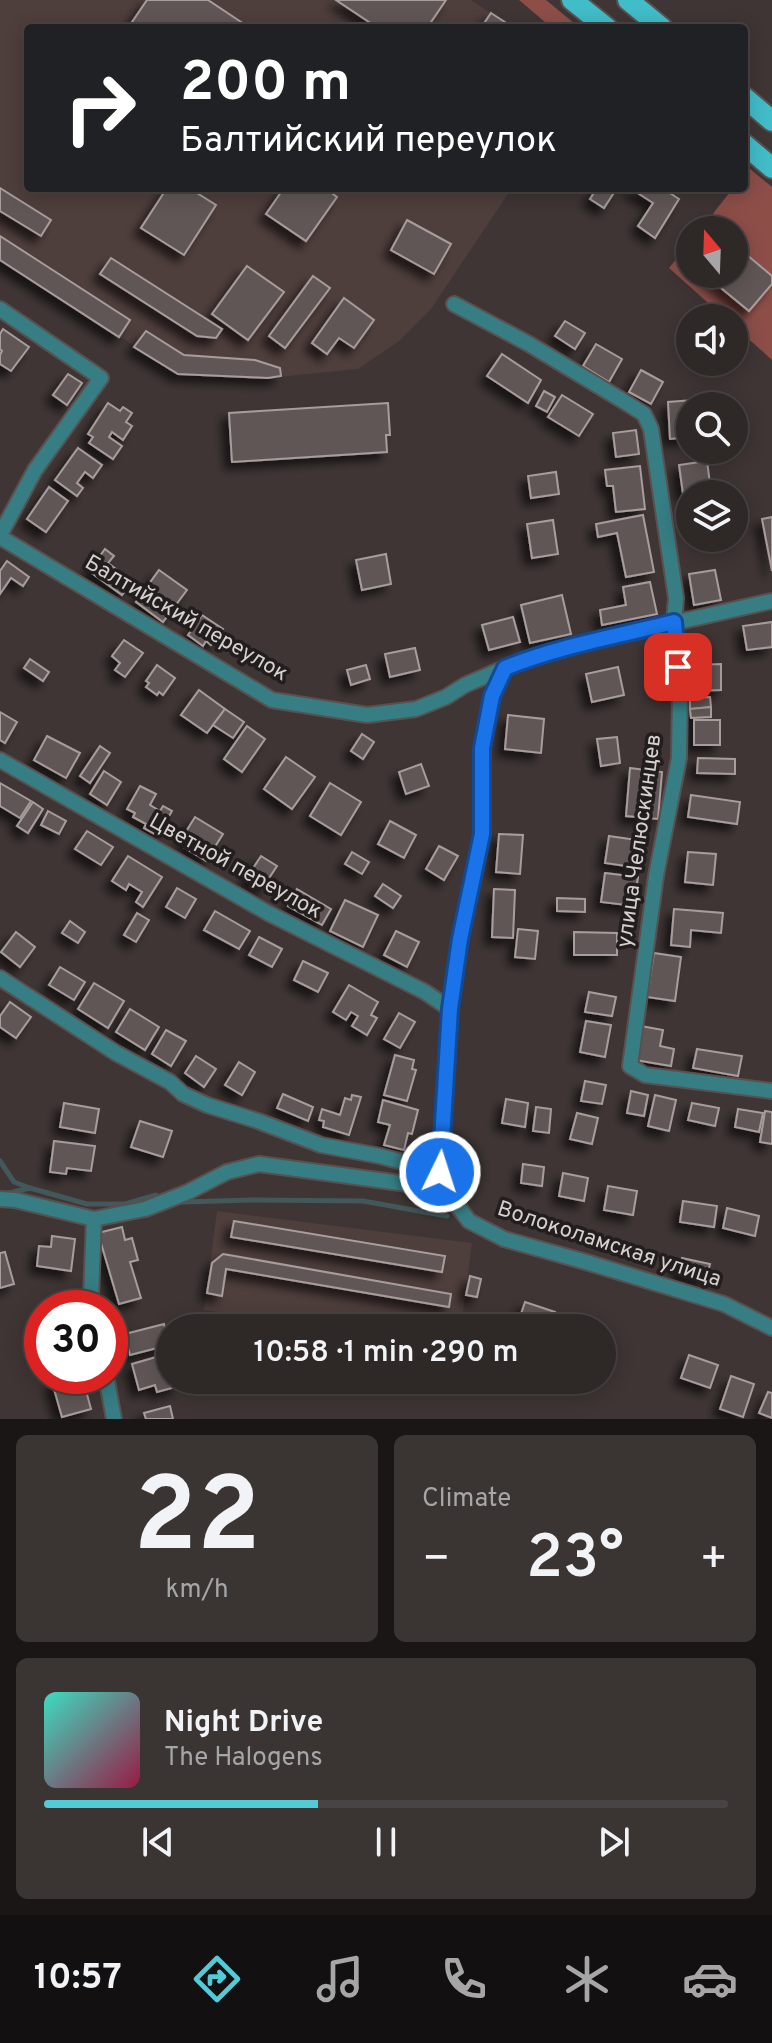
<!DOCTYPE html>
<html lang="en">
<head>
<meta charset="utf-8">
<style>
  :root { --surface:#2e2827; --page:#3a3433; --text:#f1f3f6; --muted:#a7a6a7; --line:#494444; --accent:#52cbd7 }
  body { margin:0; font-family:Overpass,sans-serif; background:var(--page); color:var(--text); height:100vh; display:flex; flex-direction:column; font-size:30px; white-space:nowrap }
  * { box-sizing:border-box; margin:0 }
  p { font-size:26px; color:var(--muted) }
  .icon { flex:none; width:44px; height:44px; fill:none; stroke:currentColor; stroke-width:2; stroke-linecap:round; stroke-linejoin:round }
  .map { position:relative; height:1419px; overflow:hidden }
  .drawer { display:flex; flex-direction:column; gap:16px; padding:16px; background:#191615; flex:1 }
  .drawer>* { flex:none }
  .guide { position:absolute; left:24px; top:24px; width:724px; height:168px; border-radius:8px; box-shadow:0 4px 20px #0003,0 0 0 2px var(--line); background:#202124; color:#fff; overflow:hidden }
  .needle { width:52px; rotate:341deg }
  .tools { position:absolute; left:676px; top:216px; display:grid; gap:16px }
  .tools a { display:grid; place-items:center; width:72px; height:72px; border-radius:50%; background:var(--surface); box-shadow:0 4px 20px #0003,0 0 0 2px var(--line); font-size:40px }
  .speed { position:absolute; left:24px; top:1290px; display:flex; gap:16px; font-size:40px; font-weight:700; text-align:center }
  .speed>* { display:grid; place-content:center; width:104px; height:104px; border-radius:50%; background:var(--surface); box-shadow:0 4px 20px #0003,0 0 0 2px var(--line); line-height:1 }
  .speed .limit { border:12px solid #d22; background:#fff; color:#111 }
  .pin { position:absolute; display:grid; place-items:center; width:68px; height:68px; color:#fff; margin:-34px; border-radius:16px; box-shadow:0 4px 12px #0006 }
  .me { position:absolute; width:88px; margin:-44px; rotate:4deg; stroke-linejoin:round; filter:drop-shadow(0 0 6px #0008) }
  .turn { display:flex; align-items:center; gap:28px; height:168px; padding:0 24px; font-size:36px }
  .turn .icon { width:104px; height:104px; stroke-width:2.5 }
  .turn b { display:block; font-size:56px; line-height:68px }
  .big { font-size:60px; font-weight:600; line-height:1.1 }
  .drawer .card { flex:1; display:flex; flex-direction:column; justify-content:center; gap:12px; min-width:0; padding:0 28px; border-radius:12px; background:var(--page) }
  .drawer .dial { align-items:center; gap:0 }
  .dial b { font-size:104px; line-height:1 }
  .song { display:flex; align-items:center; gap:24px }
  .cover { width:96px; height:96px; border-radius:12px; background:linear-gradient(135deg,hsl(170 70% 55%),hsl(340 70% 35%)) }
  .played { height:8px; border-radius:4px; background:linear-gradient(90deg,var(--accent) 40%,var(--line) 40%) }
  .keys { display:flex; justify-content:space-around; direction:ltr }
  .heat { display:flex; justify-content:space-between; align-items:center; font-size:44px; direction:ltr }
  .drawer .tiles { flex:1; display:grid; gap:16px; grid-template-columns:1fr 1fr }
  .card:last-child { grid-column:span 2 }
  .trip { position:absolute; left:156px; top:1314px; width:460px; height:80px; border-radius:40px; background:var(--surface); box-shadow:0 4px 20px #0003,0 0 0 2px var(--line); font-weight:600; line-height:80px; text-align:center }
  .menu { display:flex; height:128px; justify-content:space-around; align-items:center; background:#121010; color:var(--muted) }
  .menu .icon { width:56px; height:56px }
  .menu .on { color:var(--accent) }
  .menu b { font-size:36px; color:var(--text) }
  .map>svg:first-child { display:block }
</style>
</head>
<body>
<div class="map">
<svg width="772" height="1419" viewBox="0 0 772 1419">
  <defs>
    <filter id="shadow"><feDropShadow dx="-7" dy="7" stdDeviation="4" flood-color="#0009"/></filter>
  </defs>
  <rect width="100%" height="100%" fill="#3e3534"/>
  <g fill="#4e3e3c">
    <polygon points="0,0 471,0 513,28 28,28 28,188 512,188 431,309 398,342 358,369 268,378 178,374 0,260"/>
    <polygon points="217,1211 472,1243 461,1328 328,1328 204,1310"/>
  </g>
  <g fill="#8d4e48">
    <polygon points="519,0 546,0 580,28 552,28"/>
    <polygon points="744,166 748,169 749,168 772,187 772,360 734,326 734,318 725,318 669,268 690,242 690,274 734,274 734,230 700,230 730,192 725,188 744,188"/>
  </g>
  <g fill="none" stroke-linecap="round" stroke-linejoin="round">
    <g stroke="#42585a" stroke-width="5">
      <polyline points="0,1161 14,1182 30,1188 87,1204 125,1204 156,1195"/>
      <polyline points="5,1194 30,1188"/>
      <polyline points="183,1202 251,1200 363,1201 447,1216"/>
    </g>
  </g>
  <g fill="#615756" stroke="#a89d9c" stroke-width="2" filter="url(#shadow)">
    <polygon points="147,0 208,0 250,28 128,28"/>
    <polygon points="336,0 446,0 427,28 378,28"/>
    <polygon points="491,13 514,28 481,28"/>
    <polygon points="0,188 51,220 41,236 0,211"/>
    <polygon points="167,188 189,188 216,205 184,255 141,228"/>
    <polygon points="284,188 327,188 326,189 337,197 306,241 266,214"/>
    <polygon points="597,188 617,188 604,208 590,199"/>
    <polygon points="630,188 662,188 679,199 655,238 638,226 653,203"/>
    <polygon points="407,220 451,244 434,274 391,250"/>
    <polygon points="0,236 130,320 119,337 0,260"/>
    <polygon points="734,244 772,276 772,284 749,311 704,274 734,274"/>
    <polygon points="111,258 222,329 216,338 197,336 100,274"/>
    <polygon points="247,266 284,292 248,340 212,314"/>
    <polygon points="313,276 330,288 285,348 269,336"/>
    <polygon points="344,298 374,320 354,348 339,338 327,354 312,343"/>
    <polygon points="565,321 585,333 575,349 555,336"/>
    <polygon points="3,329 29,347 11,371 0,364 0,355 2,351 0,349 0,334"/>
    <polygon points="146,331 184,355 255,360 280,368 281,376 268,378 178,374 134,347"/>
    <polygon points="596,344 622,359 609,382 583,366"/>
    <polygon points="502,354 541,380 528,403 487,376"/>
    <polygon points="641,370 663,382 651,404 629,392"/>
    <polygon points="68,374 82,383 67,405 53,395"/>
    <polygon points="544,391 555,397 547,412 536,406"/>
    <polygon points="562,395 593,414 579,436 548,417"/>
    <polygon points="693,400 693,406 690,406 690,437 670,439 668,402"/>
    <polygon points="108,403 120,411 123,407 132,413 126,422 132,426 123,440 112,432 109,437 122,446 113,459 89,443 93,437 88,434"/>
    <polygon points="388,403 390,435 386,435 387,452 232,462 229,413"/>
    <polygon points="636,430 639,454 616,457 613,433"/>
    <polygon points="78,448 102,465 93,478 85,472 77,483 83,488 77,496 55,480"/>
    <polygon points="707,461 711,491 683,494 679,465"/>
    <polygon points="640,466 645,509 616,512 613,486 607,486 605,470"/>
    <polygon points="556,472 559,494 531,498 528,476"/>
    <polygon points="49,487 68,501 46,532 27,519"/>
    <polygon points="643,515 654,572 626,577 617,533 598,537 596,524"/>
    <polygon points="772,517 772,571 762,519"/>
    <polygon points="553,520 558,554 532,558 527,524"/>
    <polygon points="105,549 114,556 108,563 132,581 122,595 89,571"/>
    <polygon points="386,554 391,584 362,590 356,560"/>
    <polygon points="7,561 29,577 23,586 11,578 0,594 0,571"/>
    <polygon points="159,570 187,590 163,622 136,602"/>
    <polygon points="715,570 721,600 694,605 689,574"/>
    <polygon points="650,582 657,614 602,625 600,610 626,605 623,587"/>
    <polygon points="562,595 571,634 530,643 521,605"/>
    <polygon points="202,615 223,629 211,645 206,641 203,646 188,635"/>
    <polygon points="513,617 520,642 489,650 482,625"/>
    <polygon points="772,622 772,647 747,650 743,626"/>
    <polygon points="124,640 143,653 125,677 115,670 120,663 112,656"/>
    <polygon points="415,648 420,670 390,677 385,654"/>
    <polygon points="30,659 49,672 43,681 24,668"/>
    <polygon points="721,664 721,690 694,691 694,665"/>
    <polygon points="157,665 175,678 163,695 159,692 157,695 146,687 149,683 146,681"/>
    <polygon points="366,665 370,679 351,685 347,670"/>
    <polygon points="618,667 624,695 592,702 586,674"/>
    <polygon points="199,690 225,709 207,733 181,715"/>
    <polygon points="710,697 711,707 690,709 690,698"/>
    <polygon points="711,707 711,717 691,718 690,709"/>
    <polygon points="225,709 244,722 233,738 213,725"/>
    <polygon points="0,712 17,722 5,743 0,740"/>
    <polygon points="508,715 544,719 541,753 505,749"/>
    <rect x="694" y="720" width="26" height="25"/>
    <polygon points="247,726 265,739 242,772 224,759"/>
    <polygon points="362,734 374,742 363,759 351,751"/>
    <polygon points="47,736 80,753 66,778 34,760"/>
    <polygon points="617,737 620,763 601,766 597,739"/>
    <polygon points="100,746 110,753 90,783 80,776"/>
    <polygon points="286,757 315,777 292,809 264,789"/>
    <polygon points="698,758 735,759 735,774 697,773"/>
    <polygon points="421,764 429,786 406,794 399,772"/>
    <polygon points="630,768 662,772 658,819 626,816"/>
    <polygon points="104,771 121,782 107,805 90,794"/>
    <polygon points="0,783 31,801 20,818 0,806"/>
    <polygon points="330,783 361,802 341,835 310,816"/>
    <polygon points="140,786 156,794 150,805 160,811 163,806 172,811 158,836 144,828 146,824 133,817 135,813 127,809"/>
    <polygon points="691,795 740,802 737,824 688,817"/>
    <polygon points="33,802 43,809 28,833 17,826"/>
    <polygon points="48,811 66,821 59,834 41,825"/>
    <polygon points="195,817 223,834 206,861 185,848 189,842 182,838"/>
    <polygon points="390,821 416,835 404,858 378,844"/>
    <polygon points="87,831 113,847 101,865 75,849"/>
    <polygon points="499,834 523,835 520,874 496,872"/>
    <polygon points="609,836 644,841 640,868 605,863"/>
    <polygon points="439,846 458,856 444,880 426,869"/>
    <polygon points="352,852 369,862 362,874 345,864"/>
    <polygon points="688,852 716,854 713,885 685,882"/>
    <polygon points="128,856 162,877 143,907 136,902 142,892 129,884 126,890 112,881"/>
    <polygon points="261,856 277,866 262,889 246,879"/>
    <polygon points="605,873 638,877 634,906 601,902"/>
    <polygon points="383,884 401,896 393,908 375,896"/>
    <polygon points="177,888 196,899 185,918 166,907"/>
    <polygon points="297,889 331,909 322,925 288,906"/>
    <polygon points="494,889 515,890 513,938 492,937"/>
    <polygon points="557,898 585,899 585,912 557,911"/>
    <polygon points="345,900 378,915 363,947 330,931"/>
    <polygon points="674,909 723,913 721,933 691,930 690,947 671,945"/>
    <polygon points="215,911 250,931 239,949 204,930"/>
    <polygon points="137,913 149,920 136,942 124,935"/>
    <polygon points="70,921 85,932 78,943 62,933"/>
    <polygon points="518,929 538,931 535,959 515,957"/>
    <polygon points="396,931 419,942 407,967 384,955"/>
    <polygon points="16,932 35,947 20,967 1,952"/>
    <polygon points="574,932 617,933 617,955 574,955"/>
    <polygon points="259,937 282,949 272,967 249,955"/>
    <polygon points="654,953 681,957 675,1001 647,997"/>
    <polygon points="303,961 328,973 318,992 294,980"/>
    <polygon points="60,967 85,982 74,1000 49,985"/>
    <polygon points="94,983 124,1001 108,1028 78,1009"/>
    <polygon points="349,985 378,1002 371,1015 377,1018 367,1035 352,1026 358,1016 351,1012 346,1020 333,1012"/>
    <polygon points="589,992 616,997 612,1016 585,1012"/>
    <polygon points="10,1002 31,1017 16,1038 0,1027 0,1016"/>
    <polygon points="130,1009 159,1027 145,1050 116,1032"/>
    <polygon points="399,1013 415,1022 400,1048 384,1039"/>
    <polygon points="586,1021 611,1025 605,1057 580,1052"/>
    <polygon points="641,1026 663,1030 660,1046 674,1049 671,1066 635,1060"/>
    <polygon points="166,1030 186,1041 171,1066 152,1054"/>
    <polygon points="697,1049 742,1056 738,1076 693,1068"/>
    <polygon points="395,1055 414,1060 412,1069 416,1070 407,1101 384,1095"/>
    <polygon points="196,1056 216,1069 204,1087 185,1073"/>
    <polygon points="239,1062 255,1072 242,1095 225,1085"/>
    <polygon points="585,1081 606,1085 602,1104 581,1101"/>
    <polygon points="631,1091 648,1095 644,1116 627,1113"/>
    <polygon points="283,1094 313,1107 308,1121 277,1108"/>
    <polygon points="352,1095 361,1097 349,1135 323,1127 324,1121 319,1120 322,1109 340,1115 345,1098 351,1100"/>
    <polygon points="655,1095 676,1100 669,1131 648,1126"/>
    <polygon points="506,1099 528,1103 525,1127 502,1123"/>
    <polygon points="383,1100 418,1110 412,1134 408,1133 404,1150 384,1145 390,1125 378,1122"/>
    <polygon points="64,1103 99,1109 95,1133 60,1127"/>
    <polygon points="692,1103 719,1108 715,1126 688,1120"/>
    <polygon points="536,1107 551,1109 549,1133 533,1131"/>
    <polygon points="738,1109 763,1113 759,1132 735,1127"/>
    <polygon points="765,1111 772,1112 772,1144 760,1142"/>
    <polygon points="577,1113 598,1118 592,1144 570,1139"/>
    <polygon points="140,1121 172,1131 163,1157 131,1147"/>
    <polygon points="54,1141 95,1146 91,1171 67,1168 66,1174 50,1172"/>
    <polygon points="523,1164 544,1167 542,1186 521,1183"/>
    <polygon points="563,1173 588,1178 584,1201 559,1196"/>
    <polygon points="608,1186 637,1191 633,1215 604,1210"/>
    <polygon points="683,1201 717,1206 714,1227 680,1222"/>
    <polygon points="727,1208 759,1216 755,1236 723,1228"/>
    <polygon points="234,1221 445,1256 442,1272 231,1237"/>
    <polygon points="122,1227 125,1240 132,1238 138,1260 130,1262 141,1298 119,1304 98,1233"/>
    <polygon points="52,1236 75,1239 71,1271 37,1266 39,1246 51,1247"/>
    <polygon points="5,1252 14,1284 0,1288 0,1253"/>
    <polygon points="223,1254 451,1294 449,1307 226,1269 222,1296 207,1293 212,1263"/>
    <polygon points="682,1258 710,1264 706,1281 678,1274"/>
    <polygon points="470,1276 481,1279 477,1297 466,1295"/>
    <polygon points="525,1302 555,1312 550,1328 531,1328 518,1323"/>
    <polygon points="164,1324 169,1345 130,1355 125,1334"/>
    <polygon points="170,1353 170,1380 177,1380 179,1386 157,1392 155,1385 139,1390 132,1364"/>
    <polygon points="689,1355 718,1365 710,1388 681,1378"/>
    <polygon points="72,1376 82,1376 91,1409 62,1417 52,1382"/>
    <polygon points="731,1376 754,1384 743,1417 720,1409"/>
    <polygon points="768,1392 772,1393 772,1418 759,1413"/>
    <polygon points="170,1406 173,1419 146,1419 144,1413"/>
  </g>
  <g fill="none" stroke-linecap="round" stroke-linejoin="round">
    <g stroke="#595150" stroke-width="18">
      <g id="minor">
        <polyline points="454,304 529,344 625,402 644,414 651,429 676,598 674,622 680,690 679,758 656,876 630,1066 645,1075 772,1091"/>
        <polyline points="0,309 101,378 35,470 0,535"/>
        <polyline points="0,537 272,700 367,715 416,709 446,697 465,685 523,660 580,644 772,601"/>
        <polyline points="505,668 492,696 482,748 482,834 460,939 450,1009 440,1172 445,1189 469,1221 504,1239 586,1262 724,1304 772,1328"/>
        <polyline points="0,760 268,913 425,992 450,1009"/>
        <polyline points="0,978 116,1053 170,1082 183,1094 207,1105 258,1121 321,1145 380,1156 440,1172"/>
        <polyline points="0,1199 15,1200 94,1219 145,1209 186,1193 227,1172 259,1164 445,1189"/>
        <polyline points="93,1308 91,1297 94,1219"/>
        <polyline points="106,1376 114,1419"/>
      </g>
    </g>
    <g stroke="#595150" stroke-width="24">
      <g id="primary">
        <polyline points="572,0 607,28"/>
        <polyline points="628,0 662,28"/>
        <polyline points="744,97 772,121"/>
        <polyline points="744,144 772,168"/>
      </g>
    </g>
    <use href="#minor" stroke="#367d84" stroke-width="14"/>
    <use href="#primary" stroke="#41bcc8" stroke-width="20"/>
  </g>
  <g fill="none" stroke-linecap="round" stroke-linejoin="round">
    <g stroke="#114b97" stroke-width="20">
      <path id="route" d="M440,1172L450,1009L460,939L482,834V748L492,696L505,668C559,646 618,636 674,622L678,667"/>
    </g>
    <use href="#route" stroke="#1a73e8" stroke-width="14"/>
  </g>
  <g text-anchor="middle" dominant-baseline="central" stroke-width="7" stroke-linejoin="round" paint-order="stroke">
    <g font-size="22" fill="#d6d0cf" stroke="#221e1d">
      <text transform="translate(186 619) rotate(30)">Балтийский переулок</text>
      <text transform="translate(640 841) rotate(-82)">улица Челюскинцев</text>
      <text transform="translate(235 867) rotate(29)">Цветной переулок</text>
      <text transform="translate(609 1245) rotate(18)">Волоколамская улица</text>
    </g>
  </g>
</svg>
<div class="tools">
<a><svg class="needle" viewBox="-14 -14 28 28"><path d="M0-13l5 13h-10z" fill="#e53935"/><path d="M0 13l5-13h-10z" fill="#a7a6a7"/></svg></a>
<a><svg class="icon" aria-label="sound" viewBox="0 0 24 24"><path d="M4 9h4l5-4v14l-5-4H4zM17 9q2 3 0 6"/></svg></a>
<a><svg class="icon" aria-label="search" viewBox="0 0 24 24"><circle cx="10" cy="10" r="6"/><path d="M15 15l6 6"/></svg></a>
<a><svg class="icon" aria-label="layers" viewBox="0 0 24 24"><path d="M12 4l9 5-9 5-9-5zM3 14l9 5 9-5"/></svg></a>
</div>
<div class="speed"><div class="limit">30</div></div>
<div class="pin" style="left:678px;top:667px;background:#d93025"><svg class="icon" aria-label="arrive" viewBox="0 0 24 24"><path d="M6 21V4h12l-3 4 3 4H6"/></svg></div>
<svg class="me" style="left:440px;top:1172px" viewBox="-20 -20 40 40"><circle r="17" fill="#1a73e8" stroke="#fff" stroke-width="3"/><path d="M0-11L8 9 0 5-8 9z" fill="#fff"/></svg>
<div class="trip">10:58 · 1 min · 290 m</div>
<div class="guide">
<div class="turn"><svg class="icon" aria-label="right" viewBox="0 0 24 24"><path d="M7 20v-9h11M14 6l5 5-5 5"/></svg><div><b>200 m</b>Балтийский переулок</div></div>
</div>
</div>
<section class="drawer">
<div class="tiles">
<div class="card dial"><b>22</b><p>km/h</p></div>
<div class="card"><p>Climate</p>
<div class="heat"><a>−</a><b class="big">23°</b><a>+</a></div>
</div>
<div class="card">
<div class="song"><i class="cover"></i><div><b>Night Drive</b><p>The Halogens</p></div></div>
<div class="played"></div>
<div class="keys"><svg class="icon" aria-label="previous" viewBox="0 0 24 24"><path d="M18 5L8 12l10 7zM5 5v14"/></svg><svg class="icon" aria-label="pause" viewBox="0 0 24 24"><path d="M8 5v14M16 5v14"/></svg><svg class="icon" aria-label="next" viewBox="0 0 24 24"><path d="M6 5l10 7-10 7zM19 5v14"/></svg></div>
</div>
</div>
</section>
<nav class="menu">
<b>10:57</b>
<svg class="icon on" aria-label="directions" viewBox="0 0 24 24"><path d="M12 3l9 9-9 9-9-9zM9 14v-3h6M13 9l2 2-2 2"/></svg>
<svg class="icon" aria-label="music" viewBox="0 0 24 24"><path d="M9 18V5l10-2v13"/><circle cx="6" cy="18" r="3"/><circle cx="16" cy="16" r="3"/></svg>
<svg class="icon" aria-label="phone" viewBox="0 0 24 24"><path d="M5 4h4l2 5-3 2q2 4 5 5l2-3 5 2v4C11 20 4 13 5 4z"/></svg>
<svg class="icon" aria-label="climate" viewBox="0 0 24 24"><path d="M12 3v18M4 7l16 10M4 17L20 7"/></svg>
<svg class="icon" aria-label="car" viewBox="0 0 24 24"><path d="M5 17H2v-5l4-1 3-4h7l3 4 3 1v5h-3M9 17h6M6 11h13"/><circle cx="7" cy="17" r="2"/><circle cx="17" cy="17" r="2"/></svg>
</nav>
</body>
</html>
